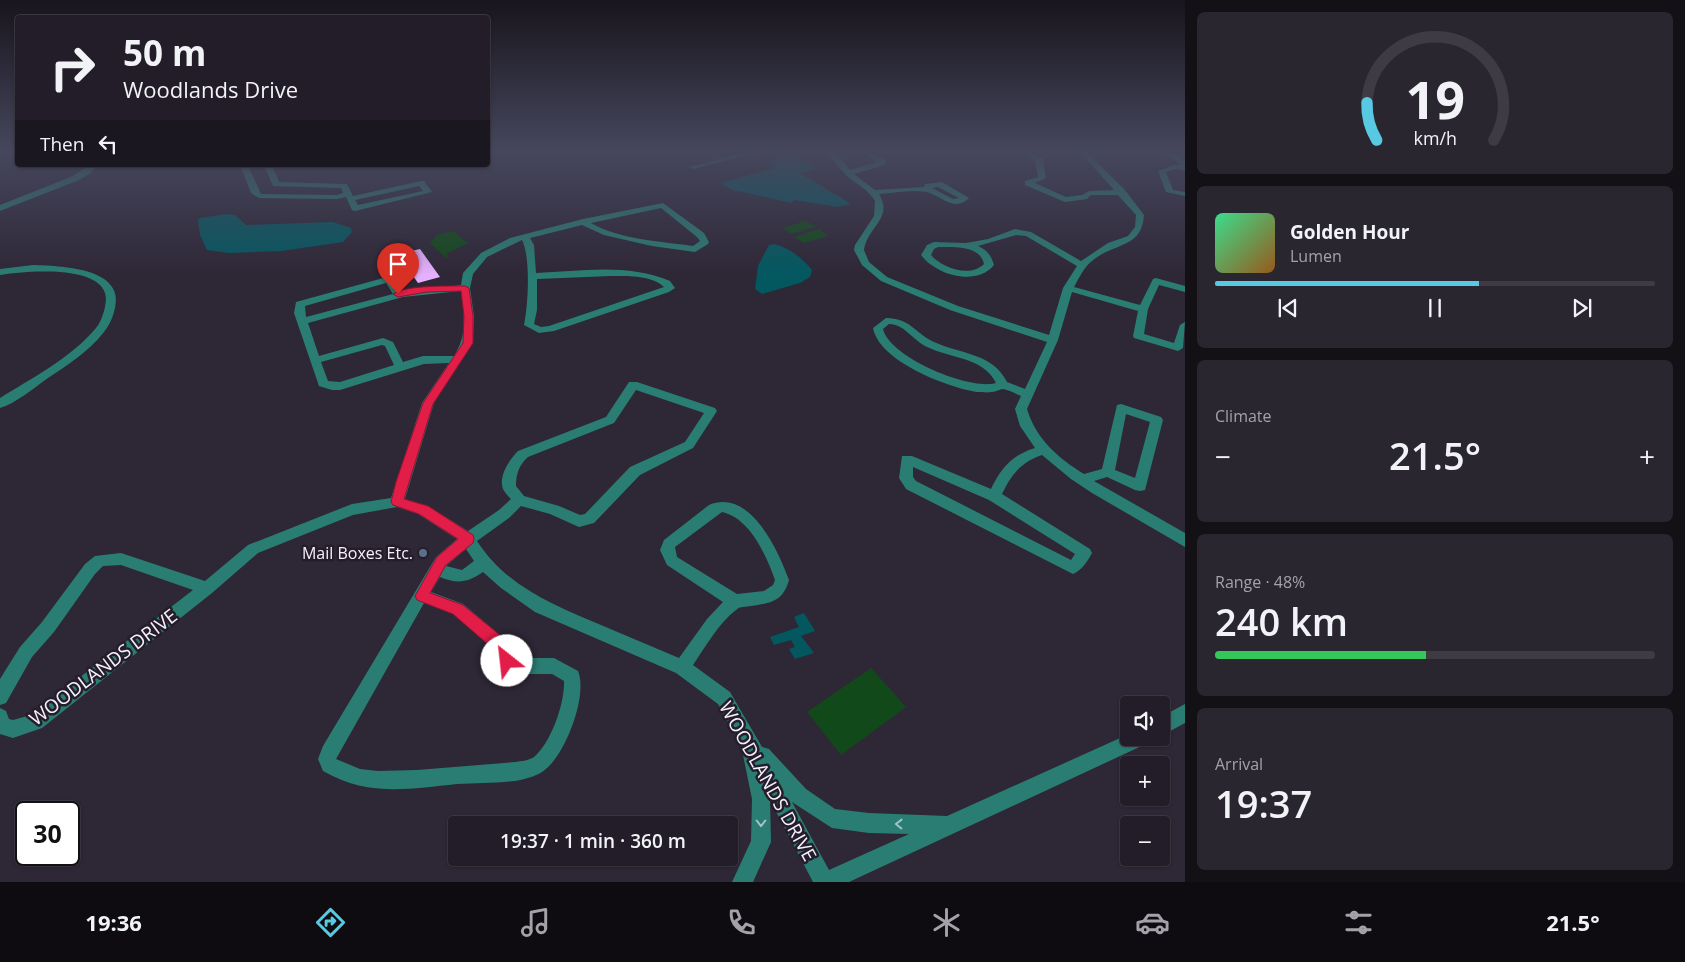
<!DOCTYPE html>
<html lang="en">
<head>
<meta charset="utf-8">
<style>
  :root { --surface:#221d28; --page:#2a2630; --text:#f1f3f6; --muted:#a2a2a8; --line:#3f3b45; --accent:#58c9e3 }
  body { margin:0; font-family:"Open Sans",sans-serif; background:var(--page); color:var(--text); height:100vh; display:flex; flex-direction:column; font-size:19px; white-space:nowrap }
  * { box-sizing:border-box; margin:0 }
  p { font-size:16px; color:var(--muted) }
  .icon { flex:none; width:28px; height:28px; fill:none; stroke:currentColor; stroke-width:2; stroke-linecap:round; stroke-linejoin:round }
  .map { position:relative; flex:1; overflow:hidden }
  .details { display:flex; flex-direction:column; gap:12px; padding:12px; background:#131016; width:500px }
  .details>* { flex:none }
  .hud { position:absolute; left:15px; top:15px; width:475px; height:152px; border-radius:5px; box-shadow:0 1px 4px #0004,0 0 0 1px var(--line); background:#221d28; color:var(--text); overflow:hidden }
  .tools { position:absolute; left:1120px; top:696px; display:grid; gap:10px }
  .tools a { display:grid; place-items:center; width:50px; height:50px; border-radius:5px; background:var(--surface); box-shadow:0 1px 4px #0004,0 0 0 1px var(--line); font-size:25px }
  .speed { position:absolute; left:15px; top:801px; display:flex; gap:10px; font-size:25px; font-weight:700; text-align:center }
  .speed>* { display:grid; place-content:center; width:65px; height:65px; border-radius:50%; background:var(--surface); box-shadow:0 1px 4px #0004,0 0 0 1px var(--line); line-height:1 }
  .speed .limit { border:2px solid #111; border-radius:8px; background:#fff; color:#111 }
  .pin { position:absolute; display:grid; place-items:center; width:42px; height:42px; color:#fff; margin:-51px -21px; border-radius:50% 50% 50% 0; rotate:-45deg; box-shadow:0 0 5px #0007 }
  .pin .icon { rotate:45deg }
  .me { position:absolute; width:55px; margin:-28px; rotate:331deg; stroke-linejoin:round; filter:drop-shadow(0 0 4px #0008) }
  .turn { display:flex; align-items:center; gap:18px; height:105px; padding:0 25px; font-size:22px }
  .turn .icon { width:65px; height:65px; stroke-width:2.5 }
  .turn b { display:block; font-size:35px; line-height:42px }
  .then { display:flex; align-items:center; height:48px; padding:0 25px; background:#0003; gap:10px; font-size:19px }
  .big { font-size:38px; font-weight:600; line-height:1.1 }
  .details .card { flex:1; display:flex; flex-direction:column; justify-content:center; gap:8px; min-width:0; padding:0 18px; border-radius:8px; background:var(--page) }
  .details .dial { align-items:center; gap:0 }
  .dial svg { height:130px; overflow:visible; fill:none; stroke:var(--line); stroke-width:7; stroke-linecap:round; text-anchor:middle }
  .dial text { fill:var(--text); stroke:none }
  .song { display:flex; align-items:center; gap:15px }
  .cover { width:60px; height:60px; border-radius:8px; background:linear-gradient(135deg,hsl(150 70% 55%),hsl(30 70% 35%)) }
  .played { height:5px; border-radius:2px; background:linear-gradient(90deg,var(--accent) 60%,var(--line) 60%) }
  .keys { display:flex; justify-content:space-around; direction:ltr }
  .heat { display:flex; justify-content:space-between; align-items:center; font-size:28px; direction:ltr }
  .charge { height:8px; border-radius:4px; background:linear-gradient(90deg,#34c759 48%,var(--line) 0) }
  .trip { position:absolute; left:448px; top:816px; width:290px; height:50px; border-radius:5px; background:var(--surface); box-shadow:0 1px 4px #0004,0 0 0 1px var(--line); font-weight:600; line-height:50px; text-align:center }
  .tabs { display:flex; height:80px; justify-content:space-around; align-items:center; background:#0e0c10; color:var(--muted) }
  .tabs .icon { width:35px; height:35px }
  .tabs .current { color:var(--accent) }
  .tabs b { font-size:22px; color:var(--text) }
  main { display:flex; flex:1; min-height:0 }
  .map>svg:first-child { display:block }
</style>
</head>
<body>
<main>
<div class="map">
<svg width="1185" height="882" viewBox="0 0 1185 882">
  <rect width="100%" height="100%" fill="#2e2736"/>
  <g fill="#12491a">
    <polygon points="806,221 816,227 791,234 782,228"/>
    <polygon points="819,229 828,236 804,243 794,237"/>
    <polygon points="453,231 468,243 446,254 448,256 446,258 430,243 437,235"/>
    <polygon points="871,668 906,707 841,755 807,712"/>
  </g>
  <g fill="#035860">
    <polygon points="784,152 789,152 815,166 815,169 800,173 851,204 837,207 794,200 792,203 738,191 736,192 720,183 774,168 769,164 770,161 778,159 773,156"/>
    <polygon points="226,214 235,215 246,225 333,222 351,228 352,232 343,242 281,251 229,253 207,250 200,235 198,220 200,218"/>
    <path d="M774,244C790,248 802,258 812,270L810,277L800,283L762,294L755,289L758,266L769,245Z"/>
    <polygon points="804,613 815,631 801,636 814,653 795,659 789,649 795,647 791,640 774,645 770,637 799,627 794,617"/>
  </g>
  <polygon fill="#e5b0fd" points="420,249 440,277 418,283 398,254"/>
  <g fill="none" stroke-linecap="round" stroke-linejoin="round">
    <g fill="#2a7d73" fill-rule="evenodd">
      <polygon points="747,152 759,152 693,169 689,167"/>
      <path d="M825,152L836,153L850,170L877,162L862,152H870L886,160L885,165L854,174L875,190L924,187L925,184L942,182L969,198C954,213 941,195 926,192C911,189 894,193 879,194C894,218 867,227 864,250L869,262L887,277L958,306L1049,335L1063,288L1077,266L1026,236L1016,235L978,246C987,250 991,255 994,265C976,287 936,275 921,255L927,245L934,242L966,243L988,239L1015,229L1031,232L1081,261L1108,243L1128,236L1135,227L1136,215L1118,195H1091L1087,199L1065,202L1025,185V181L1038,177L1035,160L1024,152H1032L1043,159L1046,178L1035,183L1066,197L1082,195L1089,191L1114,190L1080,152H1087L1125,190L1144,215C1142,249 1114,242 1092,261C1084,267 1079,278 1074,287L1140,305L1153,279L1156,278L1185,286V292L1159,285L1148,309L1144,334L1174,343L1180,325L1185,322L1183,348L1178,351L1134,338L1133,336L1138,311L1072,292L1058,340L1027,409C1036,439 1058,458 1084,474L1102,469L1117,405L1121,404L1161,417L1163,420L1145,490L1140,491L1135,490L1107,477L1094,481L1185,533V547L1092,493L1071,479L1042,455C1021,462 1011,475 1002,494L1090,549L1092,553C1088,561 1081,571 1073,574L906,489L899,478L902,456H912L991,489C1001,468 1012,455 1035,448L1020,426L1015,409L1021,396C1016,394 1009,390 1003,389C1000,389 996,392 992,392C987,393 981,392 977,392C946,387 879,361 873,328L886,318C910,318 915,333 934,342C960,354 993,353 1007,382L1025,389L1047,342L950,310L881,281L862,265L854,250L855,245L874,216L875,201C868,189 856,184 846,175C839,168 833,159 825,152ZM938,187L959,198L953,199L932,188ZM938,247C954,247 980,245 984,264C970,278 942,268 931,255L934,249ZM889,324C904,324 912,339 925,346C948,358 984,357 996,383C970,391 889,357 883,329ZM1126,414L1150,422L1135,478L1115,470ZM913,467L989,500L1075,554L1071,560L916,481L913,477Z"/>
      <polygon points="1164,152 1172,152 1185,160 1185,170 1176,169 1166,172 1173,190 1185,192 1185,196 1166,192 1158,171 1173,165 1181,165"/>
      <polygon points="89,165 97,165 91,173 79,180 0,211 0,205 73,176"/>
      <path d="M240,165H248L261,194L337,195L343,193L341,188L273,186L264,165H272L279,182L344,184H347L353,196L421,181H424L432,192L355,211L352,210L346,197L337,199L259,198L251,193ZM419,186L423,191L358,205L355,200Z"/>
      <path d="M663,203L704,233L709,242L708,244L695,252L652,246L604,235L582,225L530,238L534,245L536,273C580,271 629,263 670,281L675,288L669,292L554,331L539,333L524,325C528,306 531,258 522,240L487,257L473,274L470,288L474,316L473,343L434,403L405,499L428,506L468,531L499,510L511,499C508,496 505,493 503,489C498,476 510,459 518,451L606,417L629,382H637L715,408L717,411L693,448L640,475L594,523L579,527L550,514L521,506L509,518L477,541C506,586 553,605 601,625C627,636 653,647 679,658L707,619L723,602L667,565L660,550L664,540L709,505C750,488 778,550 789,580C783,601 772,603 751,606C746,607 740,606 736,610C718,624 706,646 693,665L730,692L762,747L769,749L806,789L835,809L869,813L947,816L1129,734V738H1149L1146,744L849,882H813L770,800L771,842L753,882H732L751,841L752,799L743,755L745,751L718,704L676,673L535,612L501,588L483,572C467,583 457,584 440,577L431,592L463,604L511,644L514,655L523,658H554L578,671C588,695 566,752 547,768C539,776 526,779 515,781C496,783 476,783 457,784C408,789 368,797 323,771L318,759L323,746L436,557L457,539L418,514L397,507L353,515L258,553L212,593L42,728L13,738L0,734V708L6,711L9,719L13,720L31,715L193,590L121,565L103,566L95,574L54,632L32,657L6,703L0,705V679L20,647L42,622L85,564L95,556L121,553L205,581L248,545L352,504L391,498L422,403L449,363L424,364L340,390H332L319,386L294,313L296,302L387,277L395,280L402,292L461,285L463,273L481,253L510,238L583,219ZM661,208L697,237L700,241L693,246C659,241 621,240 591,223ZM611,276C627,276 652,275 664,287L549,326L541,327L534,324L537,310V279ZM386,283L393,294L306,317L305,306ZM461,291C464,315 468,334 454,356H423L403,362L393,342L383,338L319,356L308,323L403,297ZM382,345L385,346L394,365L340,382L328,381L321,362ZM636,390L704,413L685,442L630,467L585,514L580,515L559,506L524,496L516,486C516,474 519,465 528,457L614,423ZM722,512C750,518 766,555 775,580L773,585L764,591L737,594L677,557L675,547ZM466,549L474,561L462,570L446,566ZM424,603L453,614L498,653L501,667L523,674H552L564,681C565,703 551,743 534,757C528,761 521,761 515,762L417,770L378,771L360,769L336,759ZM792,802L832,828L869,833L909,834L829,870Z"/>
      <path d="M33,265C59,266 125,267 115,308C113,317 110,324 104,332C89,351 68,365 48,378C35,387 15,404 0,408V398C32,378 71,358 96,328C101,322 103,315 105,307C117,262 24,271 0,275V269Z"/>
      <polygon points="1185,704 1185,723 1161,736 1161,717"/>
    </g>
  </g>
  <defs><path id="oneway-chevron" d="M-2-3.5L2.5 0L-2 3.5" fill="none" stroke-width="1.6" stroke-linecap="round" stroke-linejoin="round" transform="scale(1.25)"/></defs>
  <g stroke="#a4c3c4">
    <use href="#oneway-chevron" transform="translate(761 823) rotate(90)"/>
    <use href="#oneway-chevron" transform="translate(899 824) rotate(-179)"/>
  </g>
  <linearGradient id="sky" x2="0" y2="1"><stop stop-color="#19151e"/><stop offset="0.55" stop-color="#46475d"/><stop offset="1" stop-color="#46475d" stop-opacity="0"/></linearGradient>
  <rect width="1185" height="275" fill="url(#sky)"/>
  <path fill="#e11d48" stroke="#92132f" d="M465,286L469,288L473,316V343L433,404L404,499L428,506L473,535L474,539L473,543L446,565L430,593L463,605L511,644L514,661L512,666L507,668L502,666L498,653L453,614L417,600L415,596L437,557L458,539L419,514L393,505L391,502L396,482L423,403L463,343L464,316L461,291L427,292L398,297L393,294C405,285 448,286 465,286Z"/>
  <circle fill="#5c6f8a" stroke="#251d2b" stroke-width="2" cx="423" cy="553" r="5"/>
  <g text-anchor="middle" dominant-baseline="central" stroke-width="5" stroke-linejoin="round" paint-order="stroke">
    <g font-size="16" fill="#f5f1fa" stroke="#251d2b" text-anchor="end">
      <text x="413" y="553">Mail Boxes Etc.</text>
    </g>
    <g font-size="19" fill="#f5f1fa" stroke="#251d2b">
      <text transform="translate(103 667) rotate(-37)">WOODLANDS DRIVE</text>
      <text transform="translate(768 781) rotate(61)">WOODLANDS DRIVE</text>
    </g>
  </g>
</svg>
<div class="tools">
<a><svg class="icon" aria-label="sound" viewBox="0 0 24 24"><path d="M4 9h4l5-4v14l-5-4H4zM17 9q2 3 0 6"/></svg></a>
<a>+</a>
<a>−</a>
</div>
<div class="speed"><div class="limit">30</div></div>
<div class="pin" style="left:398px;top:294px;background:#d93025"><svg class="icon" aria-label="arrive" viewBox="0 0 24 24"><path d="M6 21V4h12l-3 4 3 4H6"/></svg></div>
<svg class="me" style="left:507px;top:661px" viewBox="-20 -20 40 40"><circle r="19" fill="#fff"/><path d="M0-13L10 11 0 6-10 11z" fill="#e11d48"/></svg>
<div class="trip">19:37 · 1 min · 360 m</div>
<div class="hud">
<div class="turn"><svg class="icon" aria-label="right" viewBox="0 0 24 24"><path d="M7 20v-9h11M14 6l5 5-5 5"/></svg><div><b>50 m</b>Woodlands Drive</div></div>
<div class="then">Then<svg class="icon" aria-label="left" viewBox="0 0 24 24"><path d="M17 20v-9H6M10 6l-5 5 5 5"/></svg></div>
</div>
</div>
<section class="details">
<div class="card dial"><svg viewBox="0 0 100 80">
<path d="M14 69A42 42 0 1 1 86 69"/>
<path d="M14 69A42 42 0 0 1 8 46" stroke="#58c9e3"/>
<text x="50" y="56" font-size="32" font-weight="700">19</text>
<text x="50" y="72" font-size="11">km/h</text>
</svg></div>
<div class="card">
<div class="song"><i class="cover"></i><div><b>Golden Hour</b><p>Lumen</p></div></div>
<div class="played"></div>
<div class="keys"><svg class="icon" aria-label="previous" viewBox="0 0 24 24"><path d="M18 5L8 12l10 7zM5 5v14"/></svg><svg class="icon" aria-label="pause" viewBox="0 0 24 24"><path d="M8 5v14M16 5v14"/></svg><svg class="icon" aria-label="next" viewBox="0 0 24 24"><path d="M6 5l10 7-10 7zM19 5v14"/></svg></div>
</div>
<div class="card"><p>Climate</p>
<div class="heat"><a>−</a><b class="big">21.5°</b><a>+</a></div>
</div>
<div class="card"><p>Range · 48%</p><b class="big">240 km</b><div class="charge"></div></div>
<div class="card"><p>Arrival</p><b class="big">19:37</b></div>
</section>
</main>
<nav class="tabs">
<b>19:36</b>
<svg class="icon current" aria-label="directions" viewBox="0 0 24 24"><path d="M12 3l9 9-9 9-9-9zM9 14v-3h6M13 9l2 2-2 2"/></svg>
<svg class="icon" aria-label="music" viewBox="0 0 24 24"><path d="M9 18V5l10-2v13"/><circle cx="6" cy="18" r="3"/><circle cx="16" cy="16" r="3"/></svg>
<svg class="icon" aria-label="phone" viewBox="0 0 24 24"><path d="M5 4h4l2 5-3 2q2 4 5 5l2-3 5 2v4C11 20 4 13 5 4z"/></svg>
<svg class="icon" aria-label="climate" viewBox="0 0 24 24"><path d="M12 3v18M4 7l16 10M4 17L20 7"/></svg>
<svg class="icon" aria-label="car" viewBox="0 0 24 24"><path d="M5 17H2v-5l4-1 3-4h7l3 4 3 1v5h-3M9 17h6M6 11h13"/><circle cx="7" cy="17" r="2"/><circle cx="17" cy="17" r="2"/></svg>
<svg class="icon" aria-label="filters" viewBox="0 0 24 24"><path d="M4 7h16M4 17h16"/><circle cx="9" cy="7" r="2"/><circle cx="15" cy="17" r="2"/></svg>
<b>21.5°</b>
</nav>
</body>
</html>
